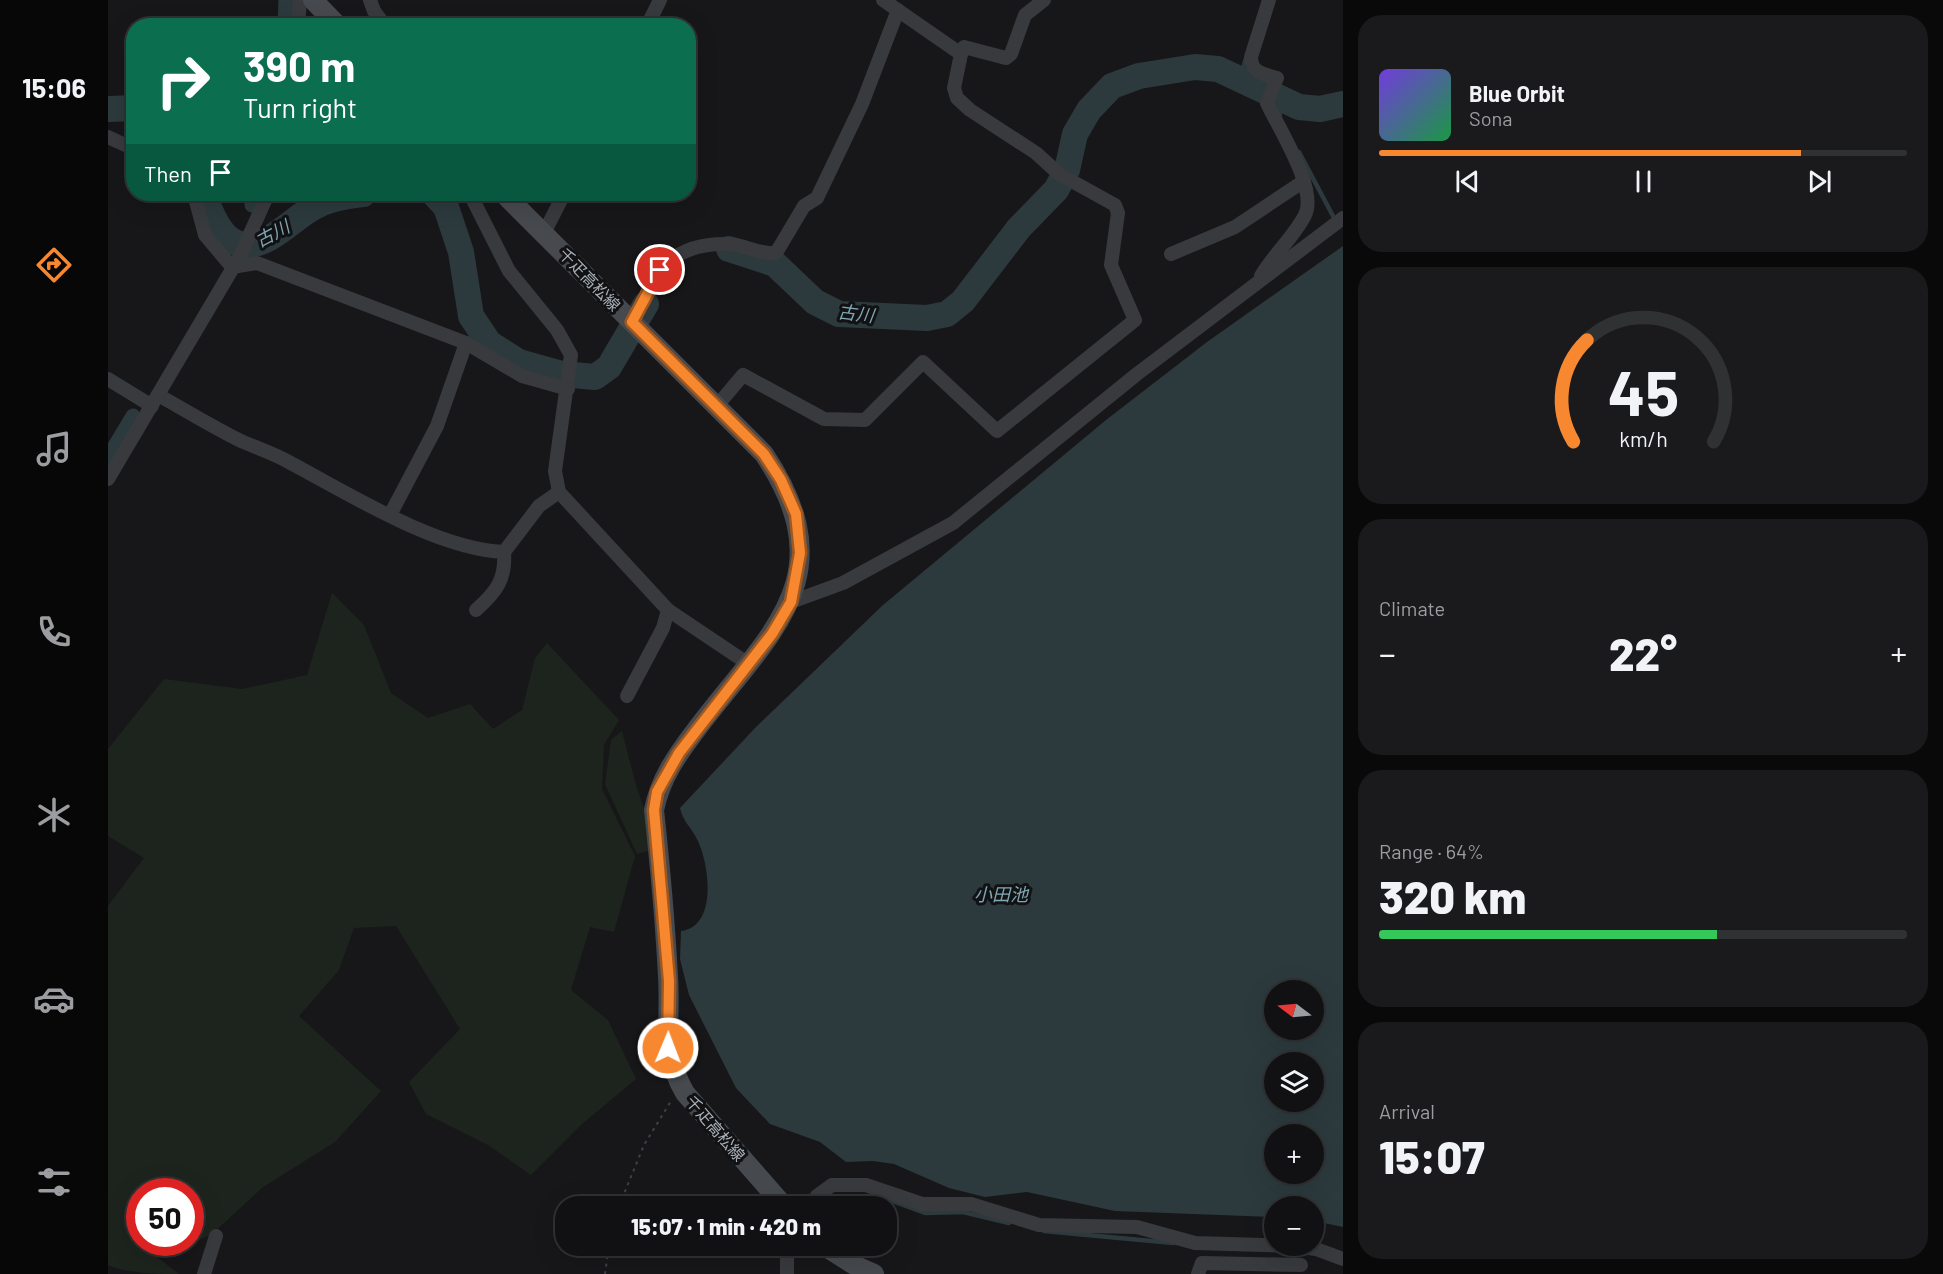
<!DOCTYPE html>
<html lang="en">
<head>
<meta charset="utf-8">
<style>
  :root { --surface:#111113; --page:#1a1a1c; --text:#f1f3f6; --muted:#9c9da0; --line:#303133; --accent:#f88830 }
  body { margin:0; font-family:Barlow,"Noto Sans JP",sans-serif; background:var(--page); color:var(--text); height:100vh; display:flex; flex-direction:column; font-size:22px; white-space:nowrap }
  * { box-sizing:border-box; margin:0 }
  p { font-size:20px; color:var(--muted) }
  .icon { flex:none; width:33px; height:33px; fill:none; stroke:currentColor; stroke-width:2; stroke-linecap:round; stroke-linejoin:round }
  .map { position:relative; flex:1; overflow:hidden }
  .details { display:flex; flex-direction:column; gap:15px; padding:15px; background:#09090a; width:600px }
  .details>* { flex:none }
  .top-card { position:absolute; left:18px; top:18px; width:570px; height:183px; border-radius:24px; box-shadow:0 6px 24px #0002,0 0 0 2px var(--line); background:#0b6e4f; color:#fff; overflow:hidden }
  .needle { width:39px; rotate:286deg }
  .buttons { position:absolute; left:1156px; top:980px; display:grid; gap:12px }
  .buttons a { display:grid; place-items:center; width:60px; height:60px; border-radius:50%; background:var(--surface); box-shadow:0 6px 24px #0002,0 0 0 2px var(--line); font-size:30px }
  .speed { position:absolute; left:18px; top:1178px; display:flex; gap:12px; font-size:30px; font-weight:700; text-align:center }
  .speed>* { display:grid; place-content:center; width:78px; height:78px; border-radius:50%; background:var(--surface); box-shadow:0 6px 24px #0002,0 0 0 2px var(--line); line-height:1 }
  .speed .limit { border:9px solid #d22; background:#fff; color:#111 }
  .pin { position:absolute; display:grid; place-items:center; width:51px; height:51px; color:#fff; margin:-26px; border:3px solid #fff; border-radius:50%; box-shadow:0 2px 6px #0007 }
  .me { position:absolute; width:66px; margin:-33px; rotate:1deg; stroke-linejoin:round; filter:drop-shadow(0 0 4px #0008) }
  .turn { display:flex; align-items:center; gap:21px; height:126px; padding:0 18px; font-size:27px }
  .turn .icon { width:78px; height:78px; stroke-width:2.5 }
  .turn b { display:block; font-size:42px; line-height:51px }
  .then { display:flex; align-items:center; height:57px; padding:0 18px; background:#0003; gap:12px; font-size:22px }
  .big { font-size:45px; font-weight:800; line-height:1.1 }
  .details .tile { flex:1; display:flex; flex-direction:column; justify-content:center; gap:9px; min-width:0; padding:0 21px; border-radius:24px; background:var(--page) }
  .details .dial { align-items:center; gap:0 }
  .dial svg { height:156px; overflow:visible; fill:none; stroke:var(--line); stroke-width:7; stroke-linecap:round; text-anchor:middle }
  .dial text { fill:var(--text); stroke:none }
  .song { display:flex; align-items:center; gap:18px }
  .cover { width:72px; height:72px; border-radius:9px; background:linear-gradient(135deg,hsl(260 70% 55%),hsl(140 70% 35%)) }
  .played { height:6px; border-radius:3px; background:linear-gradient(90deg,var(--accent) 80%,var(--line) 80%) }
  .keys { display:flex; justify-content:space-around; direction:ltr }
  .heat { display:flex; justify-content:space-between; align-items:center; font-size:33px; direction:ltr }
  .charge { height:9px; border-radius:4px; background:linear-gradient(90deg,#34c759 64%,var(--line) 0) }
  .trip { position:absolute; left:447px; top:1196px; width:342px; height:60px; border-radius:24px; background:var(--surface); box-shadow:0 6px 24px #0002,0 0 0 2px var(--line); font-weight:800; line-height:60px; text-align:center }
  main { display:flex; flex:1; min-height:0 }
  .tabs { display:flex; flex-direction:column; width:108px; justify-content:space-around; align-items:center; background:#070708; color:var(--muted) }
  .tabs .icon { width:42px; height:42px }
  .tabs .selected { color:var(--accent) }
  .tabs b { font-size:27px; color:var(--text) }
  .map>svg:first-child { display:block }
</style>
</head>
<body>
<main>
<nav class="tabs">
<b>15:06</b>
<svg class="icon selected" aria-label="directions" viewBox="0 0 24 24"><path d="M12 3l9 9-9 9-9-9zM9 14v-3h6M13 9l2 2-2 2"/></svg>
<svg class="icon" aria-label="music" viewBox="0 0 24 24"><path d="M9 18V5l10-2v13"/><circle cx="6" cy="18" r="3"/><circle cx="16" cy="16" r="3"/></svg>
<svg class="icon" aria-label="phone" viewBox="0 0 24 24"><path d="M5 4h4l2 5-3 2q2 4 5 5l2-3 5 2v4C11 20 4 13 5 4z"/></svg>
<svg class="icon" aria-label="climate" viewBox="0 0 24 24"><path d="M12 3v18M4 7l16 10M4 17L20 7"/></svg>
<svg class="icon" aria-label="car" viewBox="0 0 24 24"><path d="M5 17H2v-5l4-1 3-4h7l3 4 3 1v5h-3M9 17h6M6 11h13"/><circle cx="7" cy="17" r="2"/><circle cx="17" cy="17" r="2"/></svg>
<svg class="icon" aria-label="filters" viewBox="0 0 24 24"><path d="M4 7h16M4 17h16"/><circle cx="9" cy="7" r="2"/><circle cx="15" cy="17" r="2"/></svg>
</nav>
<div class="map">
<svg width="1235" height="1274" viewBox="0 0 1235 1274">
  <rect width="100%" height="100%" fill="#171719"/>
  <g fill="#1d241d" fill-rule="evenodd">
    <path d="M224,593L256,625L283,693L320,718L362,704L385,729L414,710L427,658L439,643L511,720L496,745L494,789L527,856L506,932L482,927L463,990L500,1020L528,1079L473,1125L423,1175L380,1145L318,1114L301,1082L352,1029L288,926L246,928L231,970L191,1016L273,1091L227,1142L155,1187L103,1235L49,1257L71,1274C47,1274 22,1274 0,1265V906L36,858L0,836V749L56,679L134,689L199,675ZM32,1191H82V1242H32Z"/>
    <polygon points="514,731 527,782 542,826 545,850 529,854 497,784 503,740"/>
  </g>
  <path fill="#2c3a3e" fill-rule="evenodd" d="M1235,246V1227L1206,1221V1206H1167V1217L1007,1211L919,1192L877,1197L841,1188L786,1164L765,1161L738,1162L712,1142L662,1124L628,1088L581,995L572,959L573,931C610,926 601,865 590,841C584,828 575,822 572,808L648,727L775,605L998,420L1099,342ZM1167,990H1206V1029H1167ZM1167,1062H1206V1101H1167ZM1167,1134H1206V1173H1167Z"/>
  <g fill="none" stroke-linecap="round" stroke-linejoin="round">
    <g stroke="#2c3a3e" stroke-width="4.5">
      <polyline points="1132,79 1138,58"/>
      <polyline points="1166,98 1172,115"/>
      <polyline points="1191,152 1225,216"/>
      <polyline points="784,1201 817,1213 855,1212 901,1223"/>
      <polyline points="936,1231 1065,1243"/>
    </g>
    <g stroke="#2c3a3e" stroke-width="15">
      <polyline points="177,26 178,0"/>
      <polyline points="144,205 147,194"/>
      <polyline points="0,458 25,416"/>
    </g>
    <g stroke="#2c3a3e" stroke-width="26">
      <polyline points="0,109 26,108"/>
      <path d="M96,194C107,226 123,261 163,237C179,228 193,213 210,205C224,198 240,196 255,194"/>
      <polyline points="326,194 338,207 353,252 363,316 381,343 411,362 454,374 487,377 501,367 538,304"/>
      <polyline points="621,249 667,264 707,302 731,314 819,318 839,314 855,301 911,228 948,190 959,170 967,134 981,110 1004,86 1031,76 1087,67 1110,69 1191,107 1212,109 1235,104"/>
    </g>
    <g stroke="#3e4145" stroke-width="2" stroke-dasharray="3 4.5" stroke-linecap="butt">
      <polyline points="511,1206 536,1145 563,1101"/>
      <polyline points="497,1274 501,1245"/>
    </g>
    <g stroke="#383a3e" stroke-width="14">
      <polyline points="262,0 266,11 277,26"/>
      <polyline points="190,26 192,0"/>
      <polyline points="539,26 552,0"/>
      <polyline points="853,54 856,47 898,58 903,54 917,15 936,0"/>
      <polyline points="0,137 26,149"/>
      <polyline points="86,194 97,235 124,267 149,263 358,343 329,426 282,515"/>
      <polyline points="362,194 401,271 449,330 463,355 447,471 451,492 560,610 639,663"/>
      <polyline points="436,233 456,194"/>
      <polyline points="1063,254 1127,227 1196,181"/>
      <path d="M1153,276C1165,255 1186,237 1197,215C1210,189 1171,129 1159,103L1169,78C1156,74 1143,73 1143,57L1161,0"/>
      <path d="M524,322C548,276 558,243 619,244C636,244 651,255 668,253L696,206L709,198L754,104L790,10"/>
      <polyline points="358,343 414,376 460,389"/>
      <polyline points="0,379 44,406"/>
      <path d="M50,395C77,410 103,426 131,440C146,447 162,452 177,460C238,492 327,549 396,552L431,506L451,492"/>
      <polyline points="608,407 635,375 716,419 757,420 815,362 889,431 1027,320 1003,265 1010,213 1007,205 951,174 928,153 862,110 849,98 846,88 853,54 775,0"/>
      <polyline points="0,479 132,256 160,194"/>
      <polyline points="683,602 735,583 845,523 1029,374 1235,218"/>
      <path d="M368,610C388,592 398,580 396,552"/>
      <polyline points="519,696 555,628 560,610"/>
      <polyline points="702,1206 709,1196 724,1185 758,1185 814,1204 863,1204 931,1225 1029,1227 1087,1243 1188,1246 1208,1249 1235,1259"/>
      <polyline points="96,1274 108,1236"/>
      <polyline points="679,1274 679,1258 682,1245"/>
      <polyline points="1090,1274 1094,1263 1193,1265"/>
    </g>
    <g stroke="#464a4e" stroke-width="20">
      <polyline points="205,0 230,26"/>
      <path d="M396,194L656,454C739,578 661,633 588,730C569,755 552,779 546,810C552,865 557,921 560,976C563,1020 553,1052 577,1093L676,1206"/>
      <polyline points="715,1245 748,1266 766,1274"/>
    </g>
  </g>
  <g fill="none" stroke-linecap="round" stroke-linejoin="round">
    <g stroke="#a1581f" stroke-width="15">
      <polyline id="route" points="552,270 524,322 656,454 673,480 688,514 692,553 683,602 664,634 571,753 549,792 546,810 561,981 560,1048"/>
    </g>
    <use href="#route" stroke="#f88830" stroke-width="10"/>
  </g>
  <g text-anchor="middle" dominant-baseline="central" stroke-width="6" stroke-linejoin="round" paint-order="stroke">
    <g font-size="16" fill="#a9b1b9" stroke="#121214">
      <text transform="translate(482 279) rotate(46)">千疋高松線</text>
      <text transform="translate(608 1128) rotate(49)">千疋高松線</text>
    </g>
    <g font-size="18" font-style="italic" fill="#7fa8b5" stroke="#121214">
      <text transform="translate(164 233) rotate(-28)">古川</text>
      <text transform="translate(748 313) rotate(7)">古川</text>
      <text x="893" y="894">小田池</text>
    </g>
  </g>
</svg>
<div class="buttons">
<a><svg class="needle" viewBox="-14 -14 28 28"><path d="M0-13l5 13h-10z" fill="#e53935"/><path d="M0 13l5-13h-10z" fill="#9c9da0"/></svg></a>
<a><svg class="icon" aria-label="layers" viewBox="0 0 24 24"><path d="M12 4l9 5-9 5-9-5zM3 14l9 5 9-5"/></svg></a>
<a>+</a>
<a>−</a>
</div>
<div class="speed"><div class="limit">50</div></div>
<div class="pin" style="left:552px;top:270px;background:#d93025"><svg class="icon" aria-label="arrive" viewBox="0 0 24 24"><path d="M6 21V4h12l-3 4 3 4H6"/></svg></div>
<svg class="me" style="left:560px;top:1048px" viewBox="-20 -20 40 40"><circle r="17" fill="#f88830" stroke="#fff" stroke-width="3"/><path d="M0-11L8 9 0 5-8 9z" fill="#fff"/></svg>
<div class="trip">15:07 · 1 min · 420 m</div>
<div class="top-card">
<div class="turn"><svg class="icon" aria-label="right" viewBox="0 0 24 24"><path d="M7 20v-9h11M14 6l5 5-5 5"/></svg><div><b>390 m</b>Turn right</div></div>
<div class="then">Then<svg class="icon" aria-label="arrive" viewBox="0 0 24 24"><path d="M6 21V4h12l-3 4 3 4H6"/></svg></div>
</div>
</div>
<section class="details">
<div class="tile">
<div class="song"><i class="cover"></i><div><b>Blue Orbit</b><p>Sona</p></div></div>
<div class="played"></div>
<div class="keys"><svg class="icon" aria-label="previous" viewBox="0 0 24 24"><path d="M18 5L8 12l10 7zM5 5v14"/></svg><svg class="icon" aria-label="pause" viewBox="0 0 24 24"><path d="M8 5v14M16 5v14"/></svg><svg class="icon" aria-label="next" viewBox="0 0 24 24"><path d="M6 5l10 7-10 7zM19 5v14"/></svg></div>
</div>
<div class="tile dial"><svg viewBox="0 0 100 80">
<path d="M14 69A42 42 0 1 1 86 69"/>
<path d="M14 69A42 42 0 0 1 21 17" stroke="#f88830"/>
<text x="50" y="56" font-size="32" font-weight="700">45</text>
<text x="50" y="72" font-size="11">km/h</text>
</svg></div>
<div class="tile"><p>Climate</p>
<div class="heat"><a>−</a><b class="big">22°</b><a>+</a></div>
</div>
<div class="tile"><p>Range · 64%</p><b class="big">320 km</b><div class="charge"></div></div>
<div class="tile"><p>Arrival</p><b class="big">15:07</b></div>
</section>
</main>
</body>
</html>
